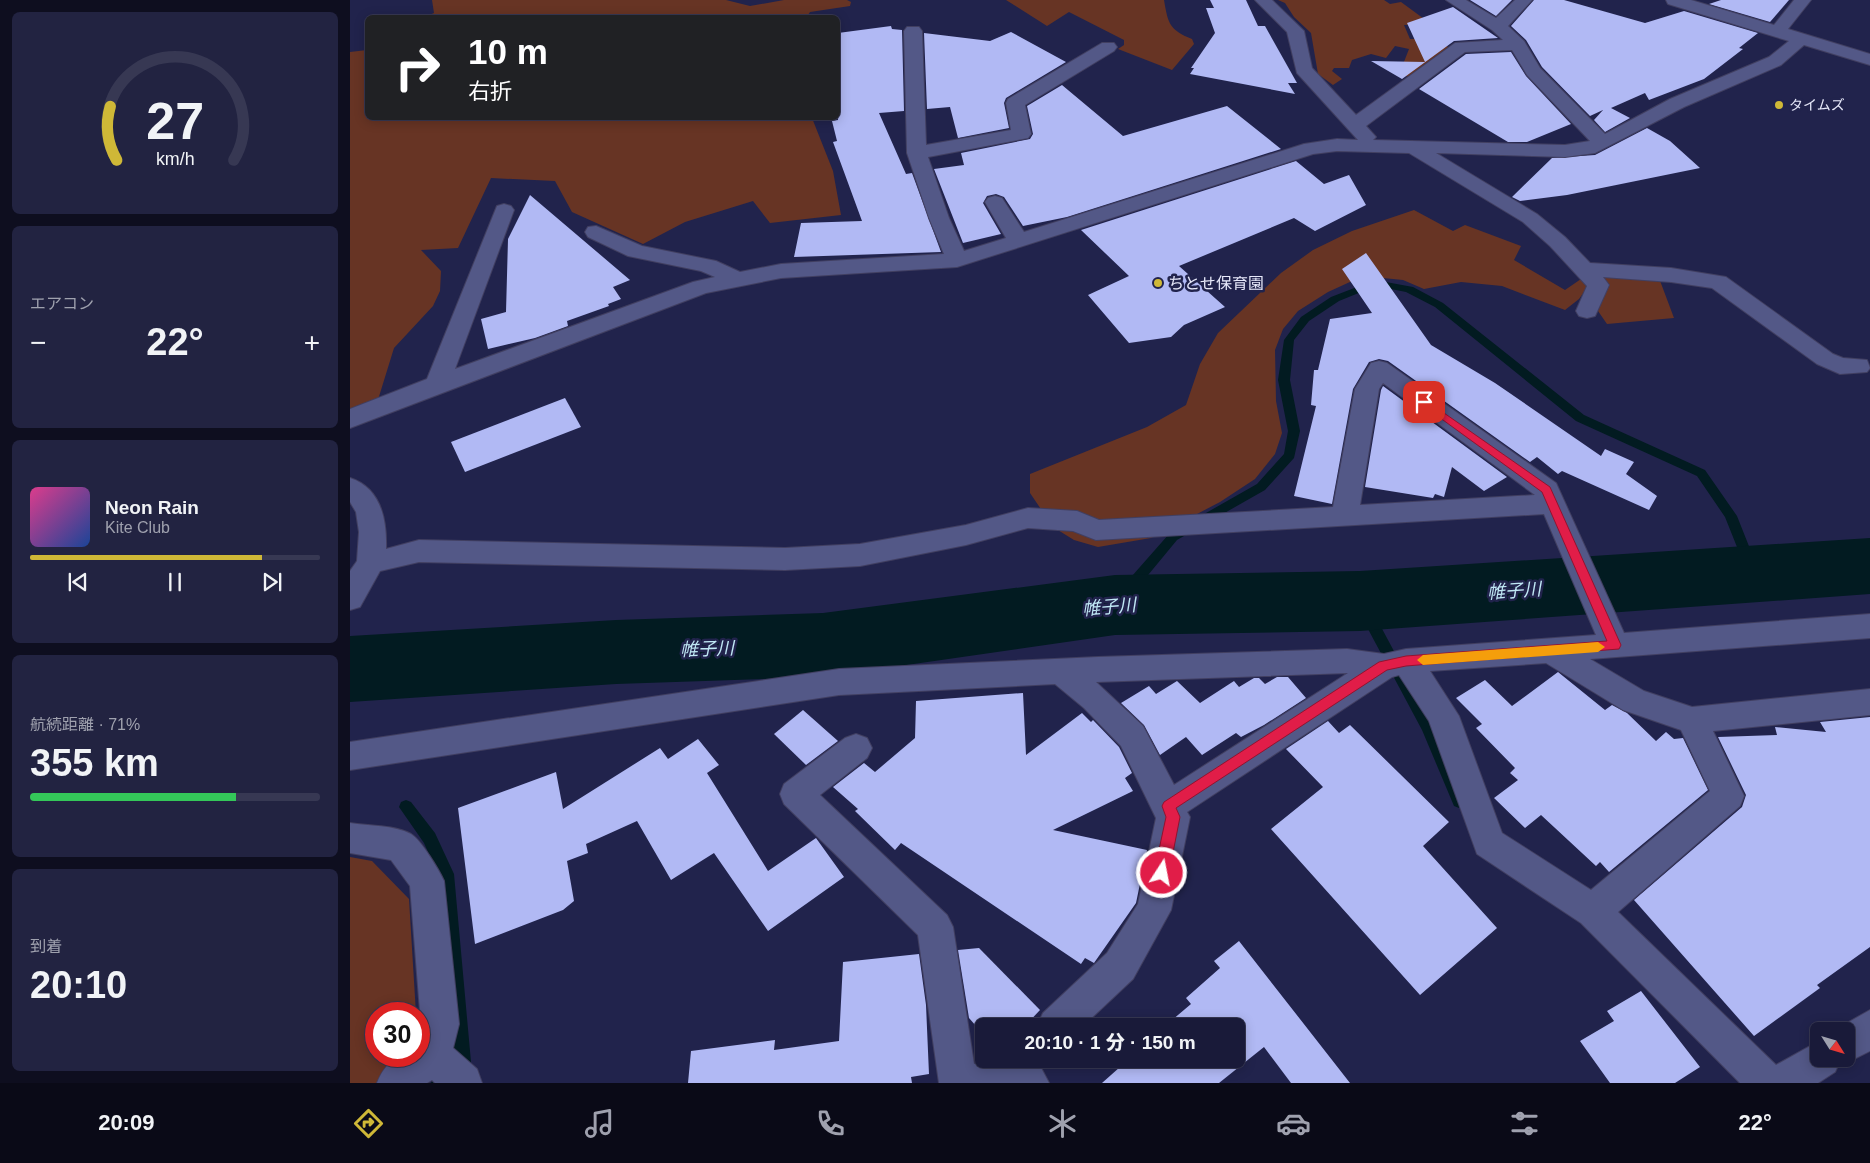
<!DOCTYPE html>
<html lang="ja">
<head>
<meta charset="utf-8">
<style>
  :root { --surface:#191a39; --page:#222341; --text:#f1f3f6; --muted:#9fa1ae; --line:#373853; --accent:#cfb837 }
  body { margin:0; font-family:Helvetica,"Noto Sans JP",sans-serif; background:var(--page); color:var(--text); height:100vh; display:flex; flex-direction:column; font-size:19px; white-space:nowrap }
  * { box-sizing:border-box; margin:0 }
  p { font-size:16px; color:var(--muted) }
  .icon { flex:none; width:28px; height:28px; fill:none; stroke:currentColor; stroke-width:2; stroke-linecap:round; stroke-linejoin:round }
  .map { position:relative; flex:1; overflow:hidden }
  .details { display:flex; flex-direction:column; gap:12px; padding:12px; background:#0e0e1f; width:350px }
  .details>* { flex:none }
  .top-card { position:absolute; left:15px; top:15px; width:475px; height:105px; border-radius:8px; box-shadow:0 2px 12px #0003,0 0 0 1px var(--line); background:#202124; color:#fff; overflow:hidden }
  .needle { width:32px; rotate:127deg }
  .buttons { position:absolute; left:1460px; top:1022px; display:grid; gap:10px }
  .buttons a { display:grid; place-items:center; width:45px; height:45px; border-radius:8px; background:var(--surface); box-shadow:0 2px 12px #0003,0 0 0 1px var(--line); font-size:25px }
  .speed { position:absolute; left:15px; top:1002px; display:flex; gap:10px; font-size:25px; font-weight:700; text-align:center }
  .speed>* { display:grid; place-content:center; width:65px; height:65px; border-radius:50%; background:var(--surface); box-shadow:0 2px 12px #0003,0 0 0 1px var(--line); line-height:1 }
  .speed .limit { border:8px solid #d22; background:#fff; color:#111 }
  .pin { position:absolute; display:grid; place-items:center; width:42px; height:42px; color:#fff; margin:-21px; border-radius:10px; box-shadow:0 2px 8px #0006 }
  .me { position:absolute; width:55px; margin:-28px; rotate:11deg; stroke-linejoin:round; filter:drop-shadow(0 0 4px #0008) }
  .turn { display:flex; align-items:center; gap:18px; height:105px; padding:0 20px; font-size:22px }
  .turn .icon { width:65px; height:65px; stroke-width:2.5 }
  .turn b { display:block; font-size:35px; line-height:42px }
  .big { font-size:38px; font-weight:800; line-height:1.1 }
  .details .card { flex:1; display:flex; flex-direction:column; justify-content:center; gap:8px; min-width:0; padding:0 18px; border-radius:8px; background:var(--page) }
  .details .dial { align-items:center; gap:0 }
  .dial svg { height:130px; overflow:visible; fill:none; stroke:var(--line); stroke-width:7; stroke-linecap:round; text-anchor:middle }
  .dial text { fill:var(--text); stroke:none }
  .song { display:flex; align-items:center; gap:15px }
  .cover { width:60px; height:60px; border-radius:8px; background:linear-gradient(135deg,hsl(330 70% 55%),hsl(220 70% 35%)) }
  .played { height:5px; border-radius:2px; background:linear-gradient(90deg,var(--accent) 80%,var(--line) 80%) }
  .keys { display:flex; justify-content:space-around; direction:ltr }
  .heat { display:flex; justify-content:space-between; align-items:center; font-size:28px; direction:ltr }
  .charge { height:8px; border-radius:4px; background:linear-gradient(90deg,#34c759 71%,var(--line) 0) }
  .trip { position:absolute; left:625px; top:1018px; width:270px; height:50px; border-radius:8px; background:var(--surface); box-shadow:0 2px 12px #0003,0 0 0 1px var(--line); font-weight:800; line-height:50px; text-align:center }
  .tabs { display:flex; height:80px; justify-content:space-around; align-items:center; background:#0a0a17; color:var(--muted) }
  .tabs .icon { width:35px; height:35px }
  .tabs .selected { color:var(--accent) }
  .tabs b { font-size:22px; color:var(--text) }
  main { display:flex; flex:1; min-height:0 }
  .map>svg:first-child { display:block }
</style>
</head>
<body>
<main>
<section class="details">
<div class="card dial"><svg viewBox="0 0 100 80">
<path d="M14 69A42 42 0 1 1 86 69"/>
<path d="M14 69A42 42 0 0 1 10 36" stroke="#cfb837"/>
<text x="50" y="56" font-size="32" font-weight="700">27</text>
<text x="50" y="72" font-size="11">km/h</text>
</svg></div>
<div class="card"><p>エアコン</p>
<div class="heat"><a>−</a><b class="big">22°</b><a>+</a></div>
</div>
<div class="card">
<div class="song"><i class="cover"></i><div><b>Neon Rain</b><p>Kite Club</p></div></div>
<div class="played"></div>
<div class="keys"><svg class="icon" aria-label="previous" viewBox="0 0 24 24"><path d="M18 5L8 12l10 7zM5 5v14"/></svg><svg class="icon" aria-label="pause" viewBox="0 0 24 24"><path d="M8 5v14M16 5v14"/></svg><svg class="icon" aria-label="next" viewBox="0 0 24 24"><path d="M6 5l10 7-10 7zM19 5v14"/></svg></div>
</div>
<div class="card"><p>航続距離 · 71%</p><b class="big">355 km</b><div class="charge"></div></div>
<div class="card"><p>到着</p><b class="big">20:10</b></div>
</section>
<div class="map">
<svg width="1520" height="1083" viewBox="0 0 1520 1083">
  <rect width="100%" height="100%" fill="#21234c"/>
  <g fill="#673424">
    <polygon points="82,0 376,0 400,6 434,0 497,0 501,2 500,6 460,12 456,18 74,17 84,13"/>
    <path d="M656,0H814C818,23 819,30 842,39L844,44L822,70L768,49L774,45V40L719,12L697,26Z"/>
    <polygon points="928,0 1034,0 1040,4 1051,2 1081,24 1054,25 1060,39 1092,38 1099,49 1066,77 1053,76 1050,72 1059,49 1045,46 1036,58 1021,54 1002,60 999,68 984,68 982,71 992,79 983,85 968,74 961,33 944,17 935,3"/>
    <polygon points="17,50 18,118 462,118 483,171 491,215 420,223 403,201 335,222 293,244 222,212 205,181 141,178 108,248 71,250 91,271 90,291 83,306 44,348 27,403 0,414 0,52"/>
    <polygon points="1064,210 1103,231 1115,225 1171,246 1164,260 1215,290 1231,279 1238,286 1229,299 1215,310 1152,286 1111,282 1074,289 1053,280 1013,276 978,292 948,311 933,329 925,350 926,401 932,433 925,454 905,479 870,502 801,538 748,547 724,540 703,527 680,493 680,474 797,427 836,405 850,364 868,333 931,273 963,250 1002,231"/>
    <polygon points="1246,274 1309,278 1324,318 1257,324 1248,311 1257,289"/>
    <polygon points="0,857 22,861 59,899 66,1014 26,1014 26,1056 69,1056 69,1054 71,1083 0,1083"/>
  </g>
  <g fill="none" stroke-linecap="round" stroke-linejoin="round">
    <g fill="#021b21" fill-rule="evenodd">
      <polygon points="1025,280 1063,287 1093,303 1234,415 1355,470 1387,516 1410,574 1409,577 1399,577 1375,517 1347,476 1226,421 1085,307 1056,292 1026,286 989,301 959,321 944,340 940,380 950,431 944,458 915,490 827,540 770,609 760,609 758,605 760,601 819,534 907,484 934,454 938,431 928,380 934,340 951,317 981,297"/>
      <polygon points="1010,596 1015,597 1083,724 1116,801 1114,806 1109,808 1104,806 1072,730 1003,601 1005,597"/>
      <polygon points="56,800 61,802 85,833 104,874 121,1062 118,1068 103,1083 81,1083 84,1077 103,1059 88,874 74,843 49,807 51,802"/>
    </g>
    <polygon fill="#021b21" fill-rule="evenodd" points="1520,538 1520,594 1010,631 765,635 473,677 266,684 0,702 0,636 266,620 473,613 765,575 1010,571"/>
  </g>
  <g fill="#b1b9f4">
    <polygon points="860,0 896,0 908,26 915,26 947,83 938,83 945,94 840,74 844,68 841,68 865,33 856,8 864,8"/>
    <polygon points="1120,0 1162,0 1146,16"/>
    <polygon points="1184,0 1214,0 1295,23 1334,11 1408,33 1389,48 1393,49 1354,79 1299,100 1295,93 1261,108 1280,118 1255,132 1244,120 1253,110 1240,116 1192,67 1176,40 1161,26"/>
    <polygon points="1371,0 1439,0 1420,22 1359,4"/>
    <polygon points="1103,7 1148,38 1104,41 1052,79 1021,61 1075,62 1057,23"/>
    <polygon points="541,26 542,29 552,30 554,111 529,113 556,174 562,173 591,252 444,257 451,223 512,221 483,142 487,141 482,121 488,120 488,33"/>
    <polygon points="661,32 716,62 656,98 654,103 659,128 608,138 600,107 577,109 574,33 640,41"/>
    <polygon points="1161,52 1176,76 1221,124 1177,142 1158,142 1069,89 1116,54"/>
    <polygon points="712,85 773,136 877,106 931,149 717,217 673,226 654,197 646,194 637,196 633,203 651,234 613,243 584,169 614,165 611,153 680,139 683,134 677,106"/>
    <polygon points="1297,128 1320,141 1350,168 1217,195 1170,201 1162,197 1202,158 1245,155"/>
    <polygon points="946,161 974,184 999,175 1016,205 965,231 944,218 829,266 875,307 834,325 821,337 779,343 738,295 779,276 731,230"/>
    <polygon points="180,195 280,280 263,287 271,299 258,304 259,306 217,321 218,326 185,338 138,349 131,319 156,312 158,239"/>
    <polygon points="1016,253 1081,345 1145,383 1251,456 1255,449 1284,462 1276,474 1307,496 1299,510 1212,471 1208,474 1187,457 1180,462 1038,361 1029,359 1019,362 1003,389 982,504 944,496 966,406 961,405 964,370 968,370 980,319 1022,313 992,269"/>
    <polygon points="1033,386 1157,477 1134,491 1102,467 1094,497 1085,494 1083,498 1015,487 1031,390"/>
    <polygon points="215,398 231,427 115,472 101,442"/>
    <polygon points="1208,672 1255,710 1262,705 1277,713 1306,741 1316,732 1324,739 1333,738 1358,790 1259,872 1250,862 1246,866 1191,815 1175,828 1144,798 1168,780 1160,773 1165,768 1126,728 1132,724 1106,698 1135,680 1162,706"/>
    <polygon points="927,677 938,677 956,698 914,725 891,737 886,733 852,755 836,737 810,755 794,725 771,703 799,686 806,694 827,681 850,703 884,681 889,687 904,678 909,678 915,684"/>
    <polygon points="673,693 676,755 732,713 741,722 743,720 769,747 782,773 775,778 783,791 703,830 797,850 786,903 744,963 735,958 731,964 551,843 545,850 505,811 508,809 483,787 514,763 525,772 565,738 566,701"/>
    <polygon points="453,710 488,741 456,765 424,734"/>
    <polygon points="1520,717 1520,947 1467,985 1470,988 1404,1036 1284,900 1392,807 1396,795 1368,737 1427,735 1425,727 1476,732 1470,722"/>
    <polygon points="978,721 989,733 1000,725 1099,822 1073,846 1147,928 1070,995 921,829 973,787 936,749"/>
    <polygon points="348,739 369,765 357,773 418,871 466,838 494,877 418,931 364,853 321,880 287,821 236,844 238,853 217,861 224,901 213,910 125,944 108,808 206,772 213,809 310,748 318,759"/>
    <polygon points="889,941 1000,1083 941,1083 914,1047 869,1083 752,1083 779,1059 886,1059 886,1026 815,1026 841,1004 836,998 870,968 864,961"/>
    <polygon points="629,948 690,1010 675,1026 626,1026 619,1018 608,950"/>
    <polygon points="569,954 576,1005 579,1074 561,1077 562,1083 338,1083 341,1051 425,1040 424,1050 489,1041 493,962"/>
    <polygon points="1291,991 1350,1067 1325,1083 1260,1083 1230,1041 1264,1021 1257,1011"/>
  </g>
  <g fill="none" stroke-linecap="round" stroke-linejoin="round">
    <g stroke="#413f61" stroke-width="2">
      <g id="minor">
        <path d="M905,0H922L954,31L962,68L1006,115L1105,43L1153,40L1142,30L1096,0H1116L1146,18L1165,0H1182L1158,26L1174,41L1190,68L1255,134L1320,99L1419,57L1439,41L1318,4L1316,0H1341L1424,25L1444,0H1461L1438,29L1520,54V65L1454,45L1431,65L1334,107L1245,153L1215,157L1086,153L1187,214L1215,237L1240,263L1321,268L1376,277L1483,354L1493,358L1517,360L1520,368L1517,372L1490,374L1467,364L1362,288L1321,282L1253,277L1259,285L1245,316L1237,318L1229,316L1226,311L1237,286L1200,246L1173,222L1059,153L987,151L963,154L607,267L431,278L356,293L0,428V409L77,379L147,206L154,204L161,206L164,210L105,369L343,282L365,277L351,271L278,256L238,237L235,232L238,227L246,226L292,246L366,261L390,272L431,264L594,254L579,218L557,153L554,31L557,27H569L572,31L576,145L661,130L656,103L658,99L752,43H764L767,47L764,51L675,105L681,134L678,138L578,157L599,218L614,251L656,238L635,202L638,198L645,196L652,198L674,232L954,144L987,139L1008,140L947,73L937,32ZM1162,50L1177,75L1240,141L1215,145L1023,140L1026,137L1016,126L1115,52Z"/>
        <path d="M1029,361L1037,363L1206,483L1274,633L1520,614V638L1240,659L1294,691L1342,707L1520,689V715L1363,731L1394,796L1390,806L1268,912L1426,1065L1469,1041V1059H1496V1031H1483L1520,1010V1051L1496,1063L1490,1061L1485,1072L1468,1083H1390L1231,923L1127,854L1079,721L1049,675L1042,677L837,812L840,817L821,910L783,979L733,1026H687L693,1013L757,953L788,904L806,818L771,746L734,708L705,684L489,695L0,770V742L489,669L748,657L997,649L1034,654L1056,649L1246,635L1194,514L746,540L723,531L678,528L616,545L510,566L435,570L69,562L30,571L10,607L0,610V571L7,561L9,532L6,512L0,502V478C31,488 37,520 36,549L69,540L435,548L510,544L616,525L678,508L727,511L749,520L983,507L1005,389L1021,363ZM1033,383L1185,495L1010,505L1029,389ZM1196,663L1273,710L1331,730L1360,791L1241,890L1152,833L1109,716L1080,671ZM998,673L824,785L793,726L746,682Z"/>
        <polygon points="506,734 517,738 522,748 517,758 470,795 597,915 603,927 624,1064 636,1059 691,1059 689,1064 699,1083 589,1083 568,935 434,804 430,794 434,784 495,738"/>
        <path d="M0,823C19,826 44,825 61,834C71,840 89,870 94,881L109,1024L103,1048L127,1069L132,1083H85L82,1080L77,1083H27C36,1061 46,1056 69,1056L71,1024L60,886L41,860L0,853Z"/>
      </g>
    </g>
    <use href="#minor" fill="#535887" fill-rule="evenodd"/>
  </g>
  <polygon fill="#e11d48" stroke="#92132f" points="1074,399 1200,487 1271,645 1269,649 1056,666 1037,670 826,808 830,817 819,873 817,877 812,879 806,877 804,873 816,817 812,806 814,802 1029,662 1056,656 1257,641 1192,492 1071,404 1071,400"/>
  <polygon fill="#f59e0b" points="1248,642 1255,647 1248,652 1073,665 1067,660 1073,655"/>
  <g fill="#cfb837" stroke="#21234c" stroke-width="2">
    <circle cx="1429" cy="105" r="5"/>
    <circle cx="808" cy="283" r="5"/>
  </g>
  <g text-anchor="middle" dominant-baseline="central" stroke-width="5" stroke-linejoin="round" paint-order="stroke">
    <g font-size="14" fill="#e7e9fa" stroke="#21234c" text-anchor="start">
      <text x="1439" y="105">タイムズ</text>
    </g>
    <g font-size="16" fill="#e7e9fa" stroke="#21234c" text-anchor="start">
      <text x="818" y="283">ちとせ保育園</text>
    </g>
    <g font-size="18" font-style="italic" fill="#c0e8f5" stroke="#21234c">
      <text transform="translate(1164 591) rotate(-4)">帷子川</text>
      <text transform="translate(759 607) rotate(-5)">帷子川</text>
      <text transform="translate(357 649) rotate(-2)">帷子川</text>
    </g>
  </g>
</svg>
<div class="buttons">
<a><svg class="needle" viewBox="-14 -14 28 28"><path d="M0-13l5 13h-10z" fill="#e53935"/><path d="M0 13l5-13h-10z" fill="#9fa1ae"/></svg></a>
</div>
<div class="speed"><div class="limit">30</div></div>
<div class="pin" style="left:1074px;top:402px;background:#d93025"><svg class="icon" aria-label="arrive" viewBox="0 0 24 24"><path d="M6 21V4h12l-3 4 3 4H6"/></svg></div>
<svg class="me" style="left:812px;top:873px" viewBox="-20 -20 40 40"><circle r="17" fill="#e11d48" stroke="#fff" stroke-width="3"/><path d="M0-11L8 9 0 5-8 9z" fill="#fff"/></svg>
<div class="trip">20:10 · 1 分 · 150 m</div>
<div class="top-card">
<div class="turn"><svg class="icon" aria-label="right" viewBox="0 0 24 24"><path d="M7 20v-9h11M14 6l5 5-5 5"/></svg><div><b>10 m</b>右折</div></div>
</div>
</div>
</main>
<nav class="tabs">
<b>20:09</b>
<svg class="icon selected" aria-label="directions" viewBox="0 0 24 24"><path d="M12 3l9 9-9 9-9-9zM9 14v-3h6M13 9l2 2-2 2"/></svg>
<svg class="icon" aria-label="music" viewBox="0 0 24 24"><path d="M9 18V5l10-2v13"/><circle cx="6" cy="18" r="3"/><circle cx="16" cy="16" r="3"/></svg>
<svg class="icon" aria-label="phone" viewBox="0 0 24 24"><path d="M5 4h4l2 5-3 2q2 4 5 5l2-3 5 2v4C11 20 4 13 5 4z"/></svg>
<svg class="icon" aria-label="climate" viewBox="0 0 24 24"><path d="M12 3v18M4 7l16 10M4 17L20 7"/></svg>
<svg class="icon" aria-label="car" viewBox="0 0 24 24"><path d="M5 17H2v-5l4-1 3-4h7l3 4 3 1v5h-3M9 17h6M6 11h13"/><circle cx="7" cy="17" r="2"/><circle cx="17" cy="17" r="2"/></svg>
<svg class="icon" aria-label="filters" viewBox="0 0 24 24"><path d="M4 7h16M4 17h16"/><circle cx="9" cy="7" r="2"/><circle cx="15" cy="17" r="2"/></svg>
<b>22°</b>
</nav>
</body>
</html>
